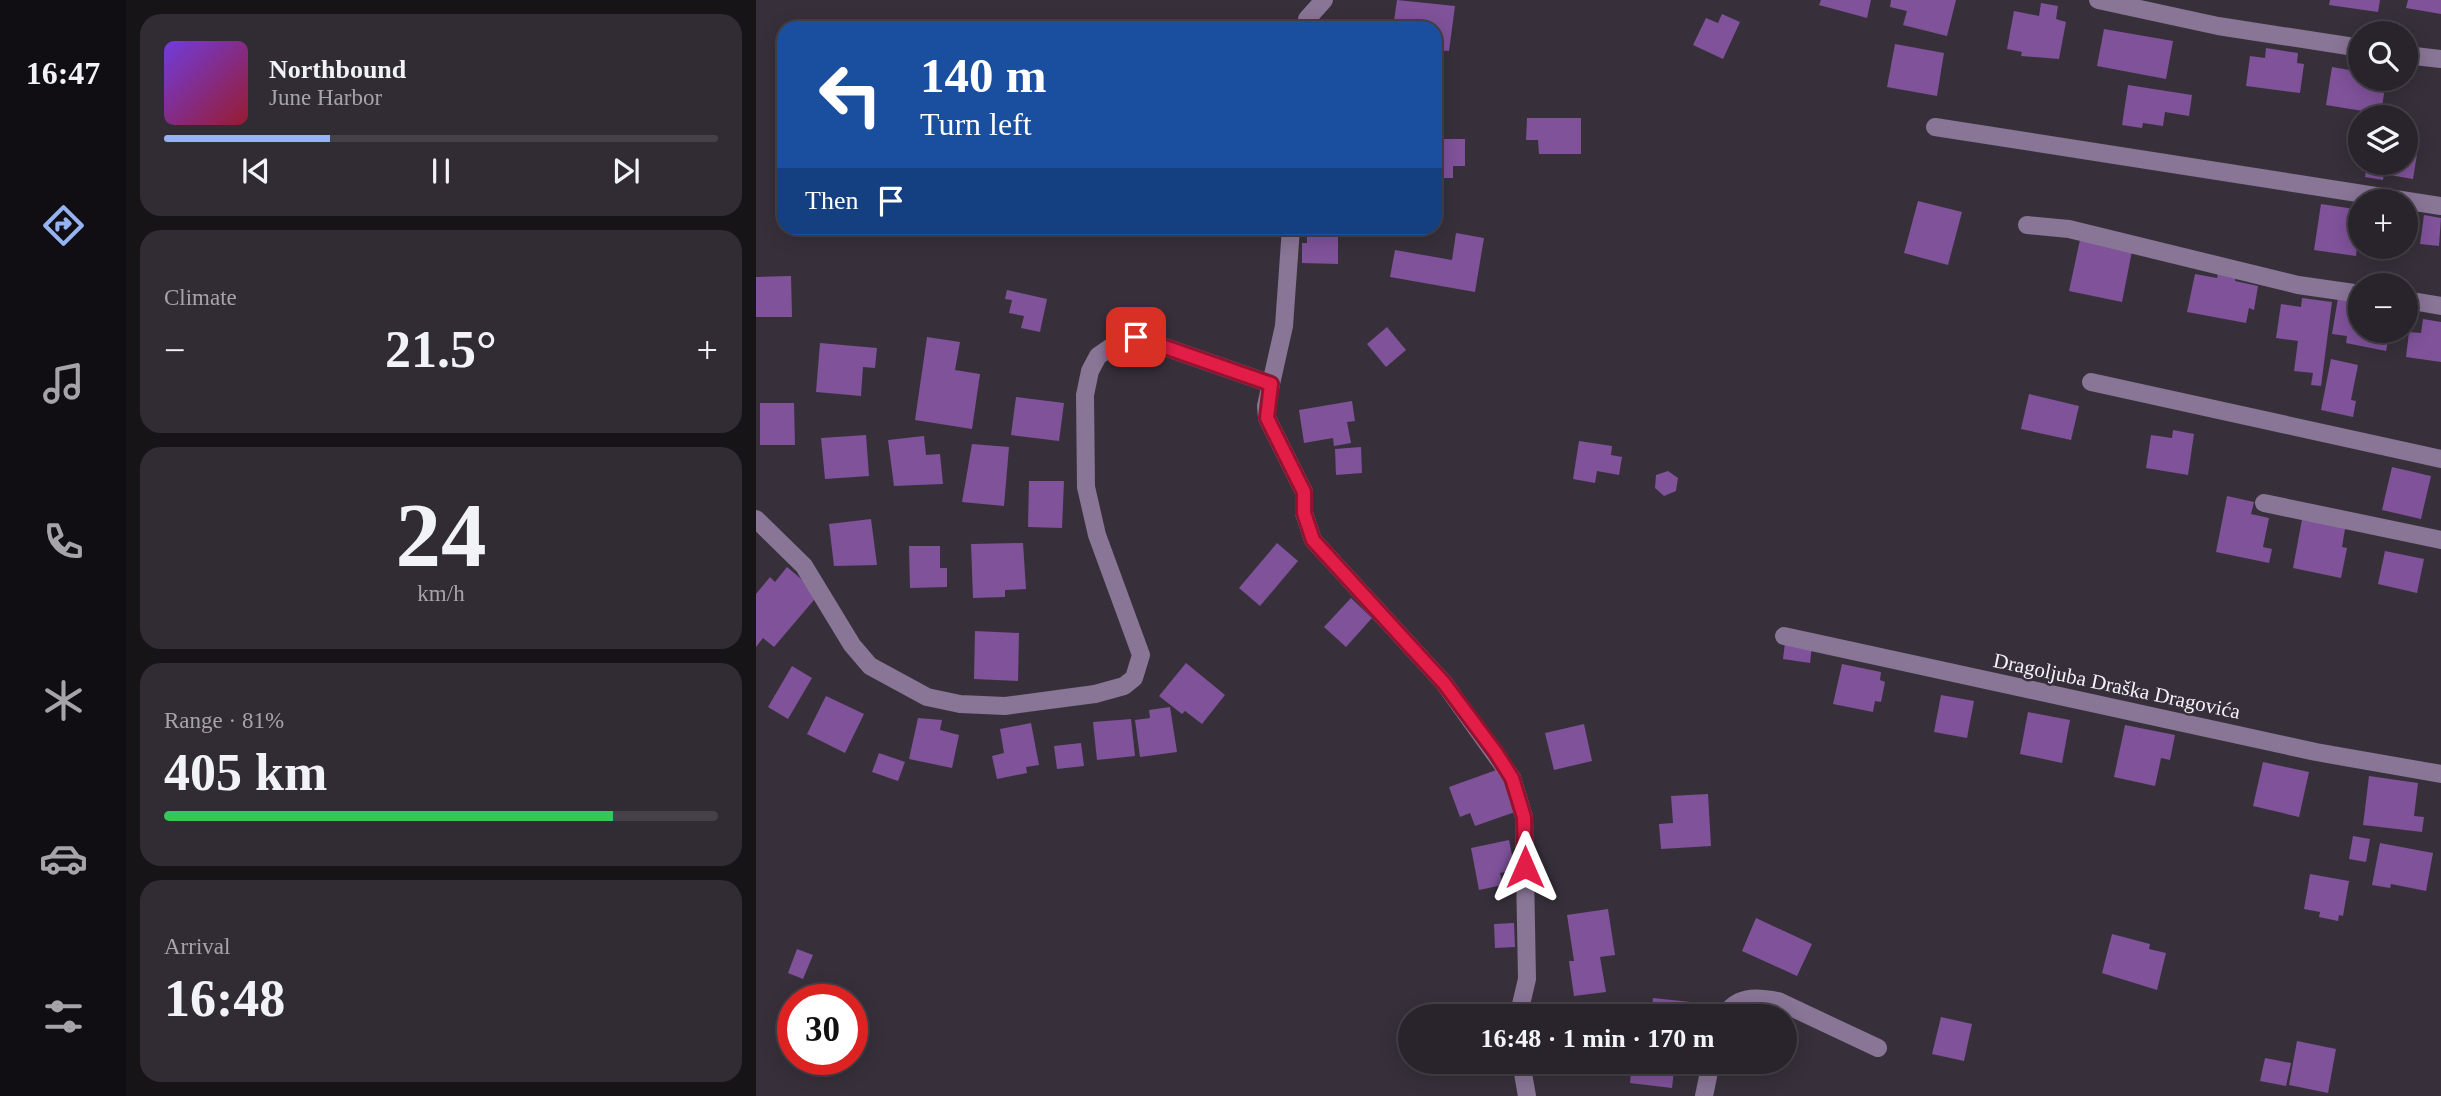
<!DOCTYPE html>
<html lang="en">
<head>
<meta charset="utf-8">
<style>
  :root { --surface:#29242c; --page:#312c34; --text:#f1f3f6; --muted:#a5a4a9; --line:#454148; --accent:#95b2f1 }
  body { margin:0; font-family:"Times New Roman",serif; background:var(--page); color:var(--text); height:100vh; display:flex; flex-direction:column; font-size:26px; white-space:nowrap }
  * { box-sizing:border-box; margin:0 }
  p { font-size:23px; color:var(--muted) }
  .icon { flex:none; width:38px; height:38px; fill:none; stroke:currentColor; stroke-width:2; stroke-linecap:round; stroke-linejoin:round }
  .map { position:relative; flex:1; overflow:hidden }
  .panel { display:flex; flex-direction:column; gap:14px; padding:14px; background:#171418; width:630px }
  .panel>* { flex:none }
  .top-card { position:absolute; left:21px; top:21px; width:665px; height:214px; border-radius:21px; box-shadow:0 4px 18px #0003,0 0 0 2px var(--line); background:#1a4fa0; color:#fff; overflow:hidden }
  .fabs { position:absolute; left:1592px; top:21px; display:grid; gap:14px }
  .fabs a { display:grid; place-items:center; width:70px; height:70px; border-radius:50%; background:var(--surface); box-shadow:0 4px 18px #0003,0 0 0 2px var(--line); font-size:35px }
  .speed { position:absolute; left:21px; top:984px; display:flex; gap:14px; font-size:35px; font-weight:700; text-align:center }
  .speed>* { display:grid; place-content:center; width:91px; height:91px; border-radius:50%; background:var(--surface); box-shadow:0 4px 18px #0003,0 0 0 2px var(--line); line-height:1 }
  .speed .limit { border:10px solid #d22; background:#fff; color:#111 }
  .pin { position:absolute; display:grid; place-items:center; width:60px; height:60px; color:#fff; margin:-30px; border-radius:14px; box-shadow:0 4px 10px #0006 }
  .me { position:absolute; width:77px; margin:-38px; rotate:0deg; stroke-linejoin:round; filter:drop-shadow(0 0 5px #0008) }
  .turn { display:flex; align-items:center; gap:24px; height:147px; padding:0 28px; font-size:32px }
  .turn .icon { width:91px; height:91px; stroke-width:2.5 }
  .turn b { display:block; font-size:49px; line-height:60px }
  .then { display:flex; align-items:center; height:66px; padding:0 28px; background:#0003; gap:14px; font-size:26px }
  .big { font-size:52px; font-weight:600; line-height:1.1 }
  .panel .widget { flex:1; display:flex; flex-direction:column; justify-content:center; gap:10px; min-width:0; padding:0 24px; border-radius:21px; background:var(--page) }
  .panel .dial { align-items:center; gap:0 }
  .dial b { font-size:91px; line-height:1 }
  .song { display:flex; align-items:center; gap:21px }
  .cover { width:84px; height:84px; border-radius:10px; background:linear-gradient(135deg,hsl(260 70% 55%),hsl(350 70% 35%)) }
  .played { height:7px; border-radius:4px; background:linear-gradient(90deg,var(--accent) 30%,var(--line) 30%) }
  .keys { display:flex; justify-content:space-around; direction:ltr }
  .heat { display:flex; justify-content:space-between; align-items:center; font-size:38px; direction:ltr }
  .charge { height:10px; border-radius:5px; background:linear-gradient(90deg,#34c759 81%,var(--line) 0) }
  .trip { position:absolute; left:642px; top:1004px; width:399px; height:70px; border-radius:35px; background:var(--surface); box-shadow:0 4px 18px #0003,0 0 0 2px var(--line); font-weight:600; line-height:70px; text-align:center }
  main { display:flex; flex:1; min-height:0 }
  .dock { display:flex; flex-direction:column; width:126px; justify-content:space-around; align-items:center; background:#100e12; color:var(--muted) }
  .dock .icon { width:49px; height:49px }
  .dock .current { color:var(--accent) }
  .dock b { font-size:32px; color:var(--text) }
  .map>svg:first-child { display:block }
</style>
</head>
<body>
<main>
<nav class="dock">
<b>16:47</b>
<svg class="icon current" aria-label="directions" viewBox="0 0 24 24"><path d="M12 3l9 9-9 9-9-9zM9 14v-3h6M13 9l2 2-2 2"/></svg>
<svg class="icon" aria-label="music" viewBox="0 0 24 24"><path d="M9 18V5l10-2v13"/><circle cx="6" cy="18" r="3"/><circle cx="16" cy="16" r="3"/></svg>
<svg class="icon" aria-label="phone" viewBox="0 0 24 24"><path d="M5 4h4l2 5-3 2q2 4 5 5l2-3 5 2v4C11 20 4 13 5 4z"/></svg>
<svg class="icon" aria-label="climate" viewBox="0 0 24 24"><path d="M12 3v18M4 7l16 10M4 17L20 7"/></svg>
<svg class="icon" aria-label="car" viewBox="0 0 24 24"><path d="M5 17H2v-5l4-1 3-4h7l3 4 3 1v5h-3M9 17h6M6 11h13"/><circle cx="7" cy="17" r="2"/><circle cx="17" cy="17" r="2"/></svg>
<svg class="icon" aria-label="filters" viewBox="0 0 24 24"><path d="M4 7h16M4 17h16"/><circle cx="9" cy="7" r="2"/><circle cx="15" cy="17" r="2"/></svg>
</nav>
<section class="panel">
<div class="widget">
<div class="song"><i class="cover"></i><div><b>Northbound</b><p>June Harbor</p></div></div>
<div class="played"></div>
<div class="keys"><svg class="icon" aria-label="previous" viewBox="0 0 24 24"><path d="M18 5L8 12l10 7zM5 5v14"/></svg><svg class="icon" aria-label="pause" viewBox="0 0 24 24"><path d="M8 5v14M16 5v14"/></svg><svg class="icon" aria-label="next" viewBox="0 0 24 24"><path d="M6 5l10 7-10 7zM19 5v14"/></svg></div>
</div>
<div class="widget"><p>Climate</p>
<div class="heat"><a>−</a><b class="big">21.5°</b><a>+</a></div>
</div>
<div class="widget dial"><b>24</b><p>km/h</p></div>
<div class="widget"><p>Range · 81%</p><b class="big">405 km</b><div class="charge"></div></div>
<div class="widget"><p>Arrival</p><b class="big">16:48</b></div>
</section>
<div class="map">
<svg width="1685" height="1096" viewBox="0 0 1685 1096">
  <rect width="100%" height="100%" fill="#37303b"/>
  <g fill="#7f529a">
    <polygon points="641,0 699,6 693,51 679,50 679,28 637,28"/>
    <polygon points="1065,0 1115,0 1111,18 1063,5"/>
    <polygon points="1135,0 1200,0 1191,36 1147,25 1151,11 1134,7"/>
    <polygon points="1574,0 1624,0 1622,12 1573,5"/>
    <polygon points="1652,0 1685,0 1685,14 1650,8"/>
    <polygon points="1285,3 1302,6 1300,19 1310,22 1303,59 1265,56 1266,52 1251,49 1258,11 1283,16"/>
    <polygon points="966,14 984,22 967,59 937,45 950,18 962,23"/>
    <polygon points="1348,29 1417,41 1410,79 1341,66"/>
    <polygon points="1139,44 1188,53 1181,96 1131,87"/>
    <polygon points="1510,48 1542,53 1541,63 1548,64 1544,93 1490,86 1494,56 1509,58"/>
    <polygon points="1576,67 1605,72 1605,79 1637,79 1637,81 1630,80 1625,114 1570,105"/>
    <polygon points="1372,85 1436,95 1433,116 1409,112 1407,126 1387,123 1386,128 1366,125"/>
    <polygon points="771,118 825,118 825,154 783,154 782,140 770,140"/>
    <polygon points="1650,128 1660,130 1657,147 1662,148 1657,179 1628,174 1627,180 1609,177 1611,163 1650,163"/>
    <polygon points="679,139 709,139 709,166 697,166 697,178 679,178"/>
    <polygon points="1162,201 1206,212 1192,265 1148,253"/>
    <polygon points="1565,204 1605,210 1600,256 1558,250"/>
    <polygon points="1668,215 1685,218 1683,246 1664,244"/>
    <polygon points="551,228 582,228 582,264 546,263 546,243 551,243"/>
    <polygon points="700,233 728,238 719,292 634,277 639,250 696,260"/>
    <polygon points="1325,235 1377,246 1366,302 1313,291"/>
    <polygon points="1463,270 1480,274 1479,281 1502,286 1498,310 1493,308 1490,323 1431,312 1439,274 1461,278"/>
    <polygon points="35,276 36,317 0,317 0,277"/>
    <polygon points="251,290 291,299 284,332 265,328 268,316 253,313 256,300 249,299"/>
    <polygon points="1583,292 1605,296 1605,331 1634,331 1630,351 1590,343 1591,336 1576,334"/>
    <polygon points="1546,298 1576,302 1565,386 1555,385 1557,373 1538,371 1542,341 1520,338 1525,304 1545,307"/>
    <polygon points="1667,319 1685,322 1685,362 1650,357 1653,332 1665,333"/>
    <polygon points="631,327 650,350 630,367 611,344"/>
    <polygon points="171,337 204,342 199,370 224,374 216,429 159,420"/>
    <polygon points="64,343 121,348 119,368 107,367 105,396 60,392"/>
    <polygon points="1575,359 1602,365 1595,400 1600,401 1597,417 1565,410"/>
    <polygon points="1273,394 1323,406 1315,440 1265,429"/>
    <polygon points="260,397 308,403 303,441 255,435"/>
    <polygon points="596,401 599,421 591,422 595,443 578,446 577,438 548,443 543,410"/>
    <polygon points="4,403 38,403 39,445 4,445"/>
    <polygon points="1417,430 1438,434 1432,475 1390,468 1395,435 1416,438"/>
    <polygon points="110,435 113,476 69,479 65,438"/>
    <polygon points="168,436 170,455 184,454 187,484 138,486 132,440"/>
    <polygon points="823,441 856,446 855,455 866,457 863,475 841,471 839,483 817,479"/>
    <polygon points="216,444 253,447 248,506 206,502"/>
    <polygon points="605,447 606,473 580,475 579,449"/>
    <polygon points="1636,467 1675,476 1665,519 1626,510"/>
    <polygon points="912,471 922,478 920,491 908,496 899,488 900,475"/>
    <polygon points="273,481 308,481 306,528 272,527"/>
    <polygon points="1471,496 1498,502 1495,514 1513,518 1507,547 1516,549 1513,563 1460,552"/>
    <polygon points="1547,514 1590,523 1586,547 1591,548 1585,578 1537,568"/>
    <polygon points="115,519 121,565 78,566 73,524"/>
    <polygon points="267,543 270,589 249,590 249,597 217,598 215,544"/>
    <polygon points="521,543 542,561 504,606 483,588"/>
    <polygon points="153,546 184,546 184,568 191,568 191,587 154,588"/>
    <polygon points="1629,551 1668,559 1661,593 1622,584"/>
    <polygon points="31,567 63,594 18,647 7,638 0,647 0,594 14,577 19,582"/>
    <polygon points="595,598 616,618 590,647 568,627"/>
    <polygon points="219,631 263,633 262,681 218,679"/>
    <polygon points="1029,643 1056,646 1054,663 1027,659"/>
    <polygon points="430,663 469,695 446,724 429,711 426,714 403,696"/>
    <polygon points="1086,664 1125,672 1124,680 1129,682 1125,702 1119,701 1117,712 1077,704"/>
    <polygon points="36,666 56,678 32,719 12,707"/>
    <polygon points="1185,695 1218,701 1211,738 1178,732"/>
    <polygon points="70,696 108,714 89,753 51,734"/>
    <polygon points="414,707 421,752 384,757 379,720 394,718 393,710"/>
    <polygon points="1272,712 1314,720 1306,763 1264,754"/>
    <polygon points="162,718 186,720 184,730 203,735 196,768 153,759"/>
    <polygon points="375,719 379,756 341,760 337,722"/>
    <polygon points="275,723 283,765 270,767 271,773 241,779 236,756 248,753 244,729"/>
    <polygon points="828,724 836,761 798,770 789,733"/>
    <polygon points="1369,725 1419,735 1414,760 1405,758 1399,786 1358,777"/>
    <polygon points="325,743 328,766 301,769 298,746"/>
    <polygon points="123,753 149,762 142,781 116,772"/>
    <polygon points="1507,762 1553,772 1543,817 1497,806"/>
    <polygon points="743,769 759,812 719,826 714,813 704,817 693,787"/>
    <polygon points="1613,776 1662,783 1658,816 1668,817 1666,832 1607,825"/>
    <polygon points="952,794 955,846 905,849 903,824 917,823 915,796"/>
    <polygon points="1597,836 1614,839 1610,862 1593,859"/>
    <polygon points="753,840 759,870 744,873 747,885 723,890 715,848"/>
    <polygon points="1624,843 1677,853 1670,891 1635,884 1634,888 1616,885"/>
    <polygon points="1554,874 1593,881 1587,916 1583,915 1582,921 1563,917 1564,912 1548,909"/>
    <polygon points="852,909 859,955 844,957 850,992 818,996 813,961 818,961 811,915"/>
    <polygon points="1000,918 1056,944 1041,976 986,951"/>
    <polygon points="758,923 759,947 739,948 738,924"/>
    <polygon points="1356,934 1394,944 1393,949 1410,953 1401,990 1346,973"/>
    <polygon points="41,949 57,955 47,979 32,973"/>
    <polygon points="897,998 953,1004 952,1017 895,1017"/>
    <polygon points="1185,1017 1216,1024 1208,1061 1176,1054"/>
    <polygon points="1541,1041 1580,1049 1572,1093 1533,1085"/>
    <polygon points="1509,1058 1535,1063 1530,1086 1504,1081"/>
    <polygon points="871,1062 919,1062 916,1088 874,1083 875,1073 870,1072"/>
  </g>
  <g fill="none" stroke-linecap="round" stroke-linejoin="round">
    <g stroke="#897596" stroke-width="18">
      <polyline points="1342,0 1462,26 1605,48"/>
      <polyline points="551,28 551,19 568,0"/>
      <polyline points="1650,55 1685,59"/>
      <polyline points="1179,127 1685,206"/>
      <polyline points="1271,225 1313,229 1542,285 1605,294"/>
      <polyline points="535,228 528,326 510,406 511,418 548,492 548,513 557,540 688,683 756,778 768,817 771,979 762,1017"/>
      <polyline points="1650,300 1685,306"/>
      <polyline points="1335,382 1685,459"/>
      <polyline points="1508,503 1685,540"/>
      <polyline points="0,519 48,566 96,645 114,666 171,697 204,704 249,706 339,694 368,686 378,678 385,655 341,535 330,487 329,395 334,371 342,356 361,343 380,337 515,384"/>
      <polyline points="1028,636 1560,752 1685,774"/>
      <path d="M968,1017C980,995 1000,997 1022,1001L1122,1048"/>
      <polyline points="765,1062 771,1096"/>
      <polyline points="948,1096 955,1062"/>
    </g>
  </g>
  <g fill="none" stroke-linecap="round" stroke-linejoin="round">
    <g stroke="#92132f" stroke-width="18">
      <polyline id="route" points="380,337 515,384 511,418 548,492 548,513 557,540 688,683 740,753 756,778 768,817 769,867"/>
    </g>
    <use href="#route" stroke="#e11d48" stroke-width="12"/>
  </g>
  <g text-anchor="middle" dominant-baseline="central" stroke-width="5" stroke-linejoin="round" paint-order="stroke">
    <g font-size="21" fill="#f7f2fa" stroke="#37303b">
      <text transform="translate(1361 686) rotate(12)">Dragoljuba Draška Dragovića</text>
    </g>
  </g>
</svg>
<div class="fabs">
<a><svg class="icon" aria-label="search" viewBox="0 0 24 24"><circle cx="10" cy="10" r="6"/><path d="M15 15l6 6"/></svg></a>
<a><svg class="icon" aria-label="layers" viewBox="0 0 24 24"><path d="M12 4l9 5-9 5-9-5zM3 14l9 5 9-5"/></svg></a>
<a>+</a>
<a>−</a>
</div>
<div class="speed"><div class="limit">30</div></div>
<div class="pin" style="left:380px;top:337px;background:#d93025"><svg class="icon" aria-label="arrive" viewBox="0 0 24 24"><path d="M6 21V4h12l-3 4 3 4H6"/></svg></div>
<svg class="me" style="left:769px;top:867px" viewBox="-20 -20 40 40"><path d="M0-17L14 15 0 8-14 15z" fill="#e11d48" stroke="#fff" stroke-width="4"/></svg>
<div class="trip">16:48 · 1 min · 170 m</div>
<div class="top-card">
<div class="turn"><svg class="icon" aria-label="left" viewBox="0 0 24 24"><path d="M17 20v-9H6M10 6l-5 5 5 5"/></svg><div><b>140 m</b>Turn left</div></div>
<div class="then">Then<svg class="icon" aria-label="arrive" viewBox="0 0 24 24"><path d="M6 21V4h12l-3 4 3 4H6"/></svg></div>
</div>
</div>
</main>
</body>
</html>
